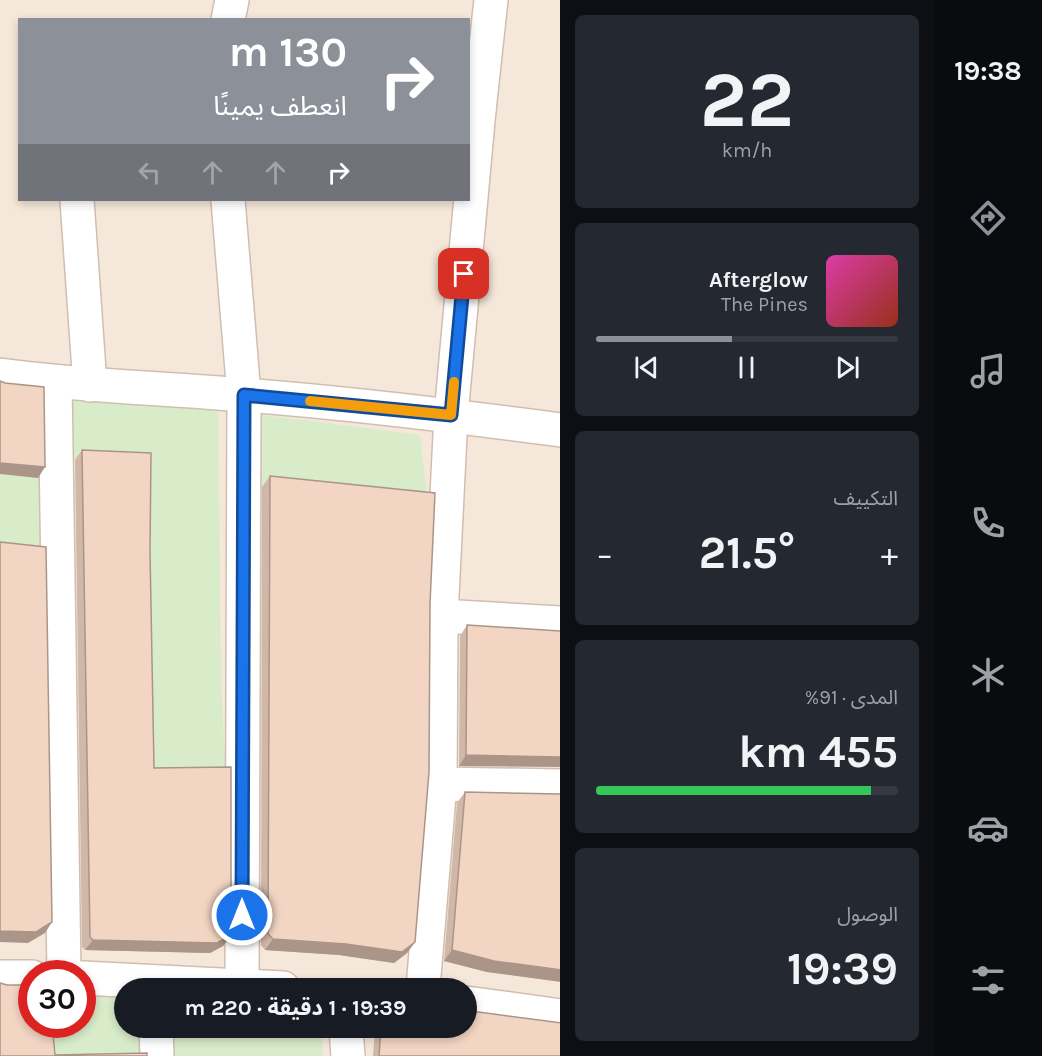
<!DOCTYPE html>
<html lang="ar">
<head>
<meta charset="utf-8">
<style>
  :root { --surface:#171b24; --page:#242831; --text:#f1f3f6; --muted:#9ea1a6; --line:#363941; --accent:#8c9099 }
  body { margin:0; font-family:Karla,"Noto Sans Arabic",sans-serif; background:var(--page); color:var(--text); direction:rtl; height:100vh; display:flex; flex-direction:column; font-size:22px; white-space:nowrap }
  * { box-sizing:border-box; margin:0 }
  p { font-size:20px; color:var(--muted) }
  .icon { flex:none; width:33px; height:33px; fill:none; stroke:currentColor; stroke-width:2; stroke-linecap:round; stroke-linejoin:round }
  .map { position:relative; flex:1; overflow:hidden; direction:ltr }
  .side { display:flex; flex-direction:column; gap:15px; padding:15px; background:#0d0f14; width:374px }
  .side>* { flex:none }
  .hud { position:absolute; left:18px; top:18px; width:452px; height:183px; border-radius:0px; box-shadow:0 3px 9px #0003; direction:rtl; background:#8c9099; color:#fff; overflow:hidden }
  .speed { position:absolute; left:18px; top:960px; display:flex; gap:12px; font-size:30px; font-weight:700; text-align:center }
  .speed>* { display:grid; place-content:center; width:78px; height:78px; border-radius:50%; background:var(--surface); box-shadow:0 3px 9px #0003; line-height:1 }
  .speed .limit { border:9px solid #d22; background:#fff; color:#111 }
  .pin { position:absolute; display:grid; place-items:center; width:51px; height:51px; color:#fff; margin:-26px; border-radius:12px; box-shadow:0 3px 9px #0006 }
  .me { position:absolute; width:66px; margin:-33px; rotate:0deg; stroke-linejoin:round; filter:drop-shadow(0 0 4px #0008) }
  .turn { display:flex; align-items:center; gap:21px; height:126px; padding:0 24px; font-size:27px }
  .turn .icon { width:78px; height:78px; stroke-width:2.5 }
  .turn b { display:block; font-size:42px; line-height:51px }
  .lanes { display:flex; align-items:center; height:57px; padding:0 24px; background:#0003; justify-content:center; gap:30px; direction:ltr }
  .lanes .off { opacity:.35 }
  .big { font-size:45px; font-weight:700; line-height:1.1 }
  .side .widget { flex:1; display:flex; flex-direction:column; justify-content:center; gap:9px; min-width:0; padding:0 21px; border-radius:9px; background:var(--page) }
  .side .dial { align-items:center; gap:0 }
  .dial b { font-size:78px; line-height:1 }
  .song { display:flex; align-items:center; gap:18px }
  .cover { width:72px; height:72px; border-radius:9px; background:linear-gradient(135deg,hsl(320 70% 55%),hsl(10 70% 35%)) }
  .played { height:6px; border-radius:3px; background:linear-gradient(90deg,var(--accent) 45%,var(--line) 45%) }
  .keys { display:flex; justify-content:space-around; direction:ltr }
  .heat { display:flex; justify-content:space-between; align-items:center; font-size:33px; direction:ltr }
  .charge { height:9px; border-radius:4px; background:linear-gradient(90deg,#34c759 91%,var(--line) 0) }
  .trip { position:absolute; left:114px; top:978px; width:363px; height:60px; border-radius:30px; background:var(--surface); box-shadow:0 3px 9px #0003; font-weight:700; line-height:60px; text-align:center; direction:rtl }
  main { display:flex; flex:1; min-height:0 }
  .menu { display:flex; flex-direction:column; width:108px; justify-content:space-around; align-items:center; background:#090b0e; color:var(--muted) }
  .menu .icon { width:42px; height:42px }
  .menu .current { color:var(--accent) }
  .menu b { font-size:27px; color:var(--text) }
  .map>svg:first-child { display:block }
</style>
</head>
<body>
<main>
<nav class="menu">
<b>19:38</b>
<svg class="icon current" aria-label="directions" viewBox="0 0 24 24"><path d="M12 3l9 9-9 9-9-9zM9 14v-3h6M13 9l2 2-2 2"/></svg>
<svg class="icon" aria-label="music" viewBox="0 0 24 24"><path d="M9 18V5l10-2v13"/><circle cx="6" cy="18" r="3"/><circle cx="16" cy="16" r="3"/></svg>
<svg class="icon" aria-label="phone" viewBox="0 0 24 24"><path d="M5 4h4l2 5-3 2q2 4 5 5l2-3 5 2v4C11 20 4 13 5 4z"/></svg>
<svg class="icon" aria-label="climate" viewBox="0 0 24 24"><path d="M12 3v18M4 7l16 10M4 17L20 7"/></svg>
<svg class="icon" aria-label="car" viewBox="0 0 24 24"><path d="M5 17H2v-5l4-1 3-4h7l3 4 3 1v5h-3M9 17h6M6 11h13"/><circle cx="7" cy="17" r="2"/><circle cx="17" cy="17" r="2"/></svg>
<svg class="icon" aria-label="filters" viewBox="0 0 24 24"><path d="M4 7h16M4 17h16"/><circle cx="9" cy="7" r="2"/><circle cx="15" cy="17" r="2"/></svg>
</nav>
<section class="side">
<div class="widget dial"><b>22</b><p>km/h</p></div>
<div class="widget">
<div class="song"><i class="cover"></i><div><b>Afterglow</b><p>The Pines</p></div></div>
<div class="played"></div>
<div class="keys"><svg class="icon" aria-label="previous" viewBox="0 0 24 24"><path d="M18 5L8 12l10 7zM5 5v14"/></svg><svg class="icon" aria-label="pause" viewBox="0 0 24 24"><path d="M8 5v14M16 5v14"/></svg><svg class="icon" aria-label="next" viewBox="0 0 24 24"><path d="M6 5l10 7-10 7zM19 5v14"/></svg></div>
</div>
<div class="widget"><p>التكييف</p>
<div class="heat"><a>−</a><b class="big">21.5°</b><a>+</a></div>
</div>
<div class="widget"><p>المدى · 91%</p><b class="big">455 km</b><div class="charge"></div></div>
<div class="widget"><p>الوصول</p><b class="big">19:39</b></div>
</section>
<div class="map">
<svg width="561" height="1056" viewBox="0 0 561 1056">
  <rect width="100%" height="100%" fill="#fdf6ec"/>
  <path fill="#f5e8da" fill-rule="evenodd" d="M0,0H560V1056H0ZM20,20H468V200H20ZM32,974H82V1024H32ZM124,988H466V1028H124Z"/>
  <g fill="#d8ecc9">
    <polygon points="65,396 218,398 221,679 226,778 147,779 143,464 64,460"/>
    <polygon points="248,413 420,435 428,504 250,486"/>
    <polygon points="0,474 41,478 40,558 0,554"/>
    <polygon points="83,987 124,989 124,1028 138,1028 139,1056 46,1056 44,1025 82,1024"/>
    <polygon points="171,1028 321,1028 323,1056 171,1056"/>
  </g>
  <g fill="none" stroke-linecap="round" stroke-linejoin="round">
    <g stroke="#d1beb0" stroke-width="36">
      <g id="minor">
        <polyline points="228,20 232,0"/>
        <polyline points="468,108 479,110 491,0"/>
        <polyline points="77,200 90,385"/>
        <polyline points="228,200 244,395 242,986"/>
        <path d="M0,375C81,386 163,388 244,395C350,403 455,416 561,430"/>
        <polyline points="55,382 64,974"/>
        <polyline points="441,616 561,623"/>
        <polyline points="440,784 561,786"/>
        <polyline points="0,977 32,977"/>
        <polyline points="82,978 283,988"/>
        <polyline points="423,988 440,784 441,616 451,415 479,110"/>
        <polyline points="466,1003 561,1016"/>
        <polyline points="156,1028 157,1056"/>
        <polyline points="346,1028 348,1056"/>
      </g>
    </g>
    <use href="#minor" stroke="#fff" stroke-width="33"/>
  </g>
  <g fill="#d1b7a8">
    <polygon points="82,450 150,551 154,768 231,935 223,946 210,953 85,950 82,947 75,460"/>
    <polygon points="270,476 415,942 407,953 394,963 339,955 265,950 261,945 262,487"/>
    <polygon points="467,625 561,631 459,766 460,636"/>
    <polygon points="465,792 561,794 561,982 487,972 444,961 457,803"/>
    <polygon points="471,1011 561,1056 373,1056 375,1028 466,1028"/>
  </g>
  <g fill="#aa9588">
    <polygon points="0,463 45,467 38,478 0,474"/>
    <polygon points="466,755 561,757 561,767 459,766"/>
    <polygon points="52,922 45,933 28,943 0,942 0,931"/>
    <polygon points="231,935 223,946 210,953 85,950 93,940"/>
    <polygon points="273,939 415,942 407,953 394,963 339,955 265,950"/>
    <polygon points="452,950 561,970 561,982 487,972 444,961"/>
  </g>
  <g fill="#f3d5c3" stroke="#aa9588" stroke-width="1.5">
    <polygon points="0,381 5,383 44,387 45,467 0,463"/>
    <polygon points="82,450 151,453 150,551 154,768 231,767 231,935 217,943 93,940 90,937"/>
    <polygon points="270,476 435,493 430,604 429,772 415,942 402,952 346,944 273,939 268,934"/>
    <polygon points="0,542 46,547 52,922 36,932 0,931"/>
    <polygon points="467,625 561,631 561,757 466,755"/>
    <polygon points="465,792 561,794 561,970 494,961 452,950"/>
    <polygon points="0,983 7,985 32,985 32,1024 52,1024 55,1055 147,1053 147,1056 0,1056"/>
    <polygon points="466,1009 471,1011 561,1023 561,1056 379,1056 381,1028 466,1028"/>
  </g>
  <g fill="none" stroke-linecap="round" stroke-linejoin="round">
    <g stroke="#114b97" stroke-width="15">
      <polyline id="route" points="242,915 244,395 451,415 464,274"/>
    </g>
    <use href="#route" stroke="#1a73e8" stroke-width="10"/>
    <polyline stroke="#f59e0b" stroke-width="10" points="310,401 451,415 454,382"/>
  </g>
</svg>
<div class="speed"><div class="limit">30</div></div>
<div class="pin" style="left:464px;top:274px;background:#d93025"><svg class="icon" aria-label="arrive" viewBox="0 0 24 24"><path d="M6 21V4h12l-3 4 3 4H6"/></svg></div>
<svg class="me" style="left:242px;top:915px" viewBox="-20 -20 40 40"><circle r="17" fill="#1a73e8" stroke="#fff" stroke-width="3"/><path d="M0-11L8 9 0 5-8 9z" fill="#fff"/></svg>
<div class="trip">19:39 · 1 دقيقة · 220 m</div>
<div class="hud">
<div class="turn"><svg class="icon" aria-label="right" viewBox="0 0 24 24"><path d="M7 20v-9h11M14 6l5 5-5 5"/></svg><div><b>130 m</b>انعطف يمينًا</div></div>
<div class="lanes"><svg class="icon off" aria-label="left" viewBox="0 0 24 24"><path d="M17 20v-9H6M10 6l-5 5 5 5"/></svg><svg class="icon off" aria-label="ahead" viewBox="0 0 24 24"><path d="M12 20V5M6 11l6-6 6 6"/></svg><svg class="icon off" aria-label="ahead" viewBox="0 0 24 24"><path d="M12 20V5M6 11l6-6 6 6"/></svg><svg class="icon" aria-label="right" viewBox="0 0 24 24"><path d="M7 20v-9h11M14 6l5 5-5 5"/></svg></div>
</div>
</div>
</main>
</body>
</html>
